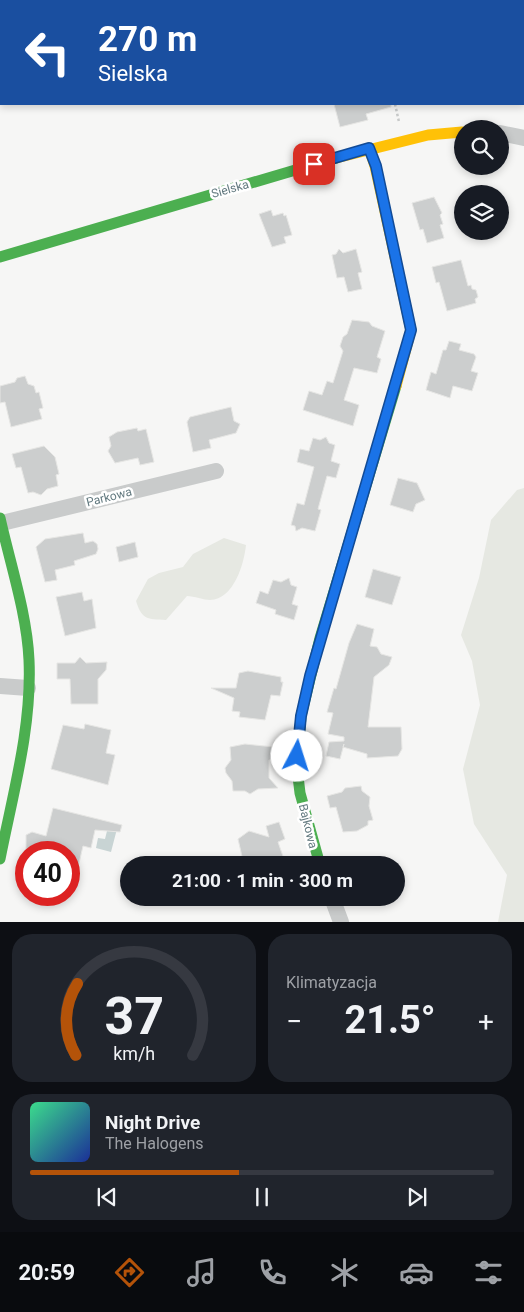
<!DOCTYPE html>
<html lang="pl">
<head>
<meta charset="utf-8">
<style>
  :root { --surface:#171b24; --page:#20242c; --text:#f1f3f6; --muted:#9ea1a6; --line:#363941; --accent:#b45309 }
  body { margin:0; font-family:Roboto,sans-serif; background:var(--page); color:var(--text); height:100vh; display:flex; flex-direction:column; font-size:19px; white-space:nowrap }
  * { box-sizing:border-box; margin:0 }
  p { font-size:16px; color:var(--muted) }
  .icon { flex:none; width:28px; height:28px; fill:none; stroke:currentColor; stroke-width:2; stroke-linecap:round; stroke-linejoin:round }
  .map { position:relative; height:922px; overflow:hidden }
  .drawer { display:flex; flex-direction:column; gap:12px; padding:12px; background:#0d0f14; flex:1 }
  .drawer>* { flex:none }
  .hud { position:absolute; left:0px; top:0px; width:525px; height:105px; box-shadow:0 2px 8px #0003; background:#1a4fa0; color:#fff; overflow:hidden }
  .fabs { position:absolute; left:454px; top:120px; display:grid; gap:10px }
  .fabs a { display:grid; place-items:center; width:55px; height:55px; border-radius:50%; background:var(--surface); box-shadow:0 2px 8px #0003; font-size:25px }
  .speed { position:absolute; left:15px; top:841px; display:flex; gap:10px; font-size:25px; font-weight:700; text-align:center }
  .speed>* { display:grid; place-content:center; width:65px; height:65px; border-radius:50%; background:var(--surface); box-shadow:0 2px 8px #0003; line-height:1 }
  .speed .limit { border:8px solid #d22; background:#fff; color:#111 }
  .pin { position:absolute; display:grid; place-items:center; width:42px; height:42px; color:#fff; margin:-21px; border-radius:10px; box-shadow:0 2px 8px #0006 }
  .me { position:absolute; width:55px; margin:-28px; rotate:5deg; stroke-linejoin:round; filter:drop-shadow(0 0 4px #0008) }
  .turn { display:flex; align-items:center; gap:18px; height:105px; padding:0 15px; font-size:22px }
  .turn .icon { width:65px; height:65px; stroke-width:2.5 }
  .turn b { display:block; font-size:35px; line-height:42px }
  .big { font-size:38px; font-weight:700; line-height:1.1 }
  .drawer .card { flex:1; display:flex; flex-direction:column; justify-content:center; gap:8px; min-width:0; padding:0 18px; border-radius:20px; background:var(--page) }
  .drawer .dial { align-items:center; gap:0 }
  .dial svg { height:130px; overflow:visible; fill:none; stroke:var(--line); stroke-width:7; stroke-linecap:round; text-anchor:middle }
  .dial text { fill:var(--text); stroke:none }
  .song { display:flex; align-items:center; gap:15px }
  .cover { width:60px; height:60px; border-radius:8px; background:linear-gradient(135deg,hsl(150 70% 55%),hsl(230 70% 35%)) }
  .played { height:5px; border-radius:2px; background:linear-gradient(90deg,var(--accent) 45%,var(--line) 45%) }
  .keys { display:flex; justify-content:space-around; direction:ltr }
  .heat { display:flex; justify-content:space-between; align-items:center; font-size:28px; direction:ltr }
  .drawer .tiles { flex:1; display:grid; gap:12px; grid-template-columns:1fr 1fr }
  .card:last-child { grid-column:span 2 }
  .trip { position:absolute; left:120px; top:856px; width:285px; height:50px; border-radius:25px; background:var(--surface); box-shadow:0 2px 8px #0003; font-weight:700; line-height:50px; text-align:center }
  .dock { display:flex; height:80px; justify-content:space-around; align-items:center; background:#090b0e; color:var(--muted) }
  .dock .icon { width:35px; height:35px }
  .dock .current { color:var(--accent) }
  .dock b { font-size:22px; color:var(--text) }
  .map>svg:first-child { display:block }
</style>
</head>
<body>
<div class="map">
<svg width="524" height="922" viewBox="0 0 524 922">
  <rect width="100%" height="100%" fill="#f6f6f5"/>
  <g fill="#e6e8e2">
    <polygon points="0,0 138,0 1,1 0,36"/>
    <polygon points="524,488 524,922 498,922 507,875 474,824 463,769 480,705 472,661 461,635 479,578 491,520 517,490"/>
    <path d="M224,538L246,545C244,564 234,599 210,600C204,600 194,596 187,596L166,620C147,619 142,620 136,601L148,579L159,573L183,567L193,554Z"/>
  </g>
  <polygon fill="#c8d4d4" points="109,823 118,825 111,852 96,848 98,838 105,839"/>
  <g fill="#cccece" stroke="#e6e6e4">
    <polygon points="334,104 391,104 391,107 366,114 368,120 340,127"/>
    <polygon points="434,197 442,213 440,215 443,224 440,225 444,238 427,243 423,229 420,230 412,203"/>
    <polygon points="271,210 273,216 283,213 284,216 286,215 292,235 284,237 286,243 272,247 259,214"/>
    <polygon points="339,249 343,253 356,249 362,272 358,273 362,289 348,292 344,277 337,278 332,255 336,254"/>
    <polygon points="461,260 468,286 471,285 472,289 476,290 478,297 475,299 476,303 447,311 439,282 436,283 432,267"/>
    <polygon points="352,320 369,322 372,326 385,331 377,357 381,359 377,373 354,368 344,400 359,405 353,426 303,410 309,391 322,395 327,381 333,383 343,351 340,346 343,337 347,334"/>
    <polygon points="449,341 461,344 459,350 474,354 476,357 471,371 478,373 472,391 453,386 450,398 426,390 431,372 436,374 443,350 446,350"/>
    <polygon points="25,376 28,384 34,386 36,393 39,392 43,408 39,409 42,419 11,427 5,402 0,403 0,386 15,382 17,378"/>
    <polygon points="231,407 234,421 240,424 236,433 209,440 211,448 193,452 187,422 190,417"/>
    <polygon points="137,428 138,431 146,429 154,462 140,465 138,458 115,463 108,451 111,446 109,437 117,432"/>
    <polygon points="326,437 329,443 335,445 331,461 340,464 336,478 327,476 318,509 321,510 315,531 302,528 296,531 295,526 291,525 297,503 304,505 314,467 297,462 300,449 309,451 313,438 320,440"/>
    <polygon points="44,446 55,457 59,474 56,475 58,486 47,489 41,495 33,492 28,493 21,467 16,468 12,454"/>
    <polygon points="398,478 417,483 425,500 416,504 413,512 390,505"/>
    <polygon points="83,533 85,543 93,541 97,544 98,549 96,554 74,561 75,565 55,570 57,580 45,582 36,547 45,539"/>
    <polygon points="135,542 138,557 119,562 116,547"/>
    <polygon points="373,569 401,577 392,605 365,597"/>
    <polygon points="289,578 291,585 297,587 292,604 298,606 294,620 275,614 276,610 256,603 260,591 268,594 273,580 281,582"/>
    <polygon points="82,592 84,601 92,599 96,628 65,636 56,597"/>
    <polygon points="357,624 374,629 370,646 377,647 381,654 392,657 389,665 374,677 368,727 401,727 402,749 398,756 367,758 367,754 343,747 344,744 340,759 326,756 329,742 344,741 344,737 328,734 333,713 327,712 334,688 336,689 349,643"/>
    <polygon points="80,657 86,663 107,662 106,670 98,679 98,704 71,704 70,679 57,679 57,663 75,663"/>
    <polygon points="248,671 281,677 281,682 283,682 280,696 271,695 265,720 239,717 240,712 232,711 234,698 211,688 236,688 239,673"/>
    <polygon points="85,724 111,730 106,753 115,755 108,785 51,769 63,725 84,729"/>
    <polygon points="245,744 274,747 274,759 269,760 269,778 278,788 258,789 250,794 245,791 233,791 232,781 226,773 225,768 231,760 230,747"/>
    <polygon points="361,786 362,791 370,797 369,806 373,820 368,821 368,825 357,831 343,832 336,807 330,808 327,796 342,792 345,788"/>
    <polygon points="53,808 122,825 120,832 95,830 91,848 83,846 74,885 69,884 69,852 26,852 26,835 32,832 46,836"/>
    <polygon points="279,822 285,839 278,842 286,865 244,865 238,839 249,831 269,837 266,826"/>
  </g>
  <g fill="none" stroke-linecap="round" stroke-linejoin="round">
    <g stroke="#c7c9c9" stroke-width="2.5" stroke-dasharray="2.5 2.5" stroke-linecap="butt">
      <polyline points="367,0 368,1"/>
      <polyline points="298,1 303,0"/>
      <polyline points="0,77 1,77"/>
      <polyline points="395,104 399,122"/>
    </g>
    <g stroke="#c9cbcb" stroke-width="16">
      <polyline points="180,1 185,0"/>
      <polyline points="0,47 1,46"/>
      <polyline points="500,133 524,138"/>
      <polyline points="2,523 216,471"/>
      <polyline points="0,686 28,688"/>
      <polyline points="332,898 341,922"/>
    </g>
    <g stroke="#4caf50" stroke-width="11">
      <polyline points="0,257 336,158"/>
      <path d="M0,518C10,563 27,614 29,660C32,727 13,793 0,859"/>
      <polyline points="320,865 300,793 297,768 301,716 320,638 396,386"/>
    </g>
    <g stroke="#ffc107" stroke-width="11">
      <polyline points="369,148 375,166 411,330 396,386"/>
      <polyline points="336,158 428,135 462,132"/>
    </g>
  </g>
  <g fill="none" stroke-linecap="round" stroke-linejoin="round">
    <g stroke="#114b97" stroke-width="12">
      <polyline id="route" points="297,756 301,716 310,676 411,330 376,166 369,148 314,164"/>
    </g>
    <use href="#route" stroke="#1a73e8" stroke-width="9"/>
  </g>
  <g text-anchor="middle" dominant-baseline="central" stroke-width="5" stroke-linejoin="round" paint-order="stroke">
    <g font-size="12" fill="#62797f" stroke="#fff">
      <text transform="translate(230 189) rotate(-16)">Sielska</text>
      <text transform="translate(109 497) rotate(-14)">Parkowa</text>
      <text transform="translate(308 826) rotate(76)">Bajkowa</text>
    </g>
  </g>
</svg>
<div class="fabs">
<a><svg class="icon" aria-label="search" viewBox="0 0 24 24"><circle cx="10" cy="10" r="6"/><path d="M15 15l6 6"/></svg></a>
<a><svg class="icon" aria-label="layers" viewBox="0 0 24 24"><path d="M12 4l9 5-9 5-9-5zM3 14l9 5 9-5"/></svg></a>
</div>
<div class="speed"><div class="limit">40</div></div>
<div class="pin" style="left:314px;top:164px;background:#d93025"><svg class="icon" aria-label="arrive" viewBox="0 0 24 24"><path d="M6 21V4h12l-3 4 3 4H6"/></svg></div>
<svg class="me" style="left:297px;top:756px" viewBox="-20 -20 40 40"><circle r="19" fill="#fff"/><path d="M0-13L10 11 0 6-10 11z" fill="#1a73e8"/></svg>
<div class="trip">21:00 · 1 min · 300 m</div>
<div class="hud">
<div class="turn"><svg class="icon" aria-label="left" viewBox="0 0 24 24"><path d="M17 20v-9H6M10 6l-5 5 5 5"/></svg><div><b>270 m</b>Sielska</div></div>
</div>
</div>
<section class="drawer">
<div class="tiles">
<div class="card dial"><svg viewBox="0 0 100 80">
<path d="M14 69A42 42 0 1 1 86 69"/>
<path d="M14 69A42 42 0 0 1 15 25" stroke="#b45309"/>
<text x="50" y="56" font-size="32" font-weight="700">37</text>
<text x="50" y="72" font-size="11">km/h</text>
</svg></div>
<div class="card"><p>Klimatyzacja</p>
<div class="heat"><a>−</a><b class="big">21.5°</b><a>+</a></div>
</div>
<div class="card">
<div class="song"><i class="cover"></i><div><b>Night Drive</b><p>The Halogens</p></div></div>
<div class="played"></div>
<div class="keys"><svg class="icon" aria-label="previous" viewBox="0 0 24 24"><path d="M18 5L8 12l10 7zM5 5v14"/></svg><svg class="icon" aria-label="pause" viewBox="0 0 24 24"><path d="M8 5v14M16 5v14"/></svg><svg class="icon" aria-label="next" viewBox="0 0 24 24"><path d="M6 5l10 7-10 7zM19 5v14"/></svg></div>
</div>
</div>
</section>
<nav class="dock">
<b>20:59</b>
<svg class="icon current" aria-label="directions" viewBox="0 0 24 24"><path d="M12 3l9 9-9 9-9-9zM9 14v-3h6M13 9l2 2-2 2"/></svg>
<svg class="icon" aria-label="music" viewBox="0 0 24 24"><path d="M9 18V5l10-2v13"/><circle cx="6" cy="18" r="3"/><circle cx="16" cy="16" r="3"/></svg>
<svg class="icon" aria-label="phone" viewBox="0 0 24 24"><path d="M5 4h4l2 5-3 2q2 4 5 5l2-3 5 2v4C11 20 4 13 5 4z"/></svg>
<svg class="icon" aria-label="climate" viewBox="0 0 24 24"><path d="M12 3v18M4 7l16 10M4 17L20 7"/></svg>
<svg class="icon" aria-label="car" viewBox="0 0 24 24"><path d="M5 17H2v-5l4-1 3-4h7l3 4 3 1v5h-3M9 17h6M6 11h13"/><circle cx="7" cy="17" r="2"/><circle cx="17" cy="17" r="2"/></svg>
<svg class="icon" aria-label="filters" viewBox="0 0 24 24"><path d="M4 7h16M4 17h16"/><circle cx="9" cy="7" r="2"/><circle cx="15" cy="17" r="2"/></svg>
</nav>
</body>
</html>
